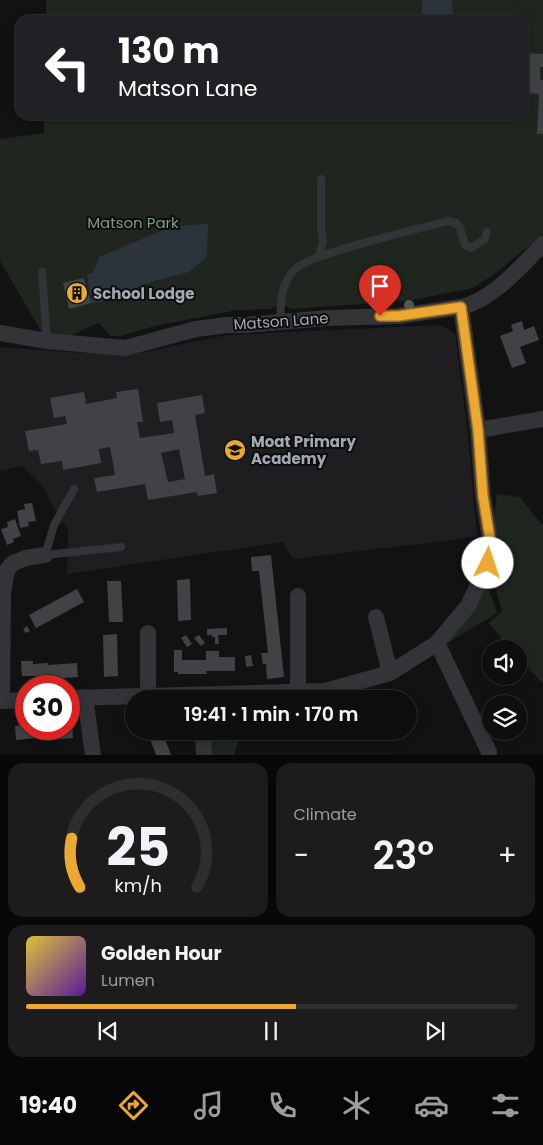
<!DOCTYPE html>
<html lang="en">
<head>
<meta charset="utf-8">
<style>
  :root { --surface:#0e0e0e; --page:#1c1c1c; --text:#f1f3f6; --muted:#9b9c9e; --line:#2e2e2e; --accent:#eba832 }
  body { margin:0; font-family:Poppins,sans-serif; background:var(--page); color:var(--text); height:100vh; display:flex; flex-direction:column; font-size:19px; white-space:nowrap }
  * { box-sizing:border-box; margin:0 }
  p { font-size:16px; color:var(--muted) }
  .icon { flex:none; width:28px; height:28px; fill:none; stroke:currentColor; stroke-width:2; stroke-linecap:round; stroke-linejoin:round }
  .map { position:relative; height:755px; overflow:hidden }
  .sheet { display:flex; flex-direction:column; gap:8px; padding:8px; background:#080808; flex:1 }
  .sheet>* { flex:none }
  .hud { position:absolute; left:15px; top:15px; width:514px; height:105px; border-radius:15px; box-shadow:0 2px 12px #0003,0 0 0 1px var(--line); background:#202124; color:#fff; overflow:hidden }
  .buttons { position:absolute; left:482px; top:640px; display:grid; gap:10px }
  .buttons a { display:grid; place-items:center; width:45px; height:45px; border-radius:50%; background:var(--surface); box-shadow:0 2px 12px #0003,0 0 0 1px var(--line); font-size:25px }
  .speed { position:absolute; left:15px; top:675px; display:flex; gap:10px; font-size:25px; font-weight:700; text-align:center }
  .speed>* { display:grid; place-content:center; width:65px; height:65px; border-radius:50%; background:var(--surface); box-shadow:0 2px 12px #0003,0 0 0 1px var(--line); line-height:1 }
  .speed .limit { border:8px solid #d22; background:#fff; color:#111 }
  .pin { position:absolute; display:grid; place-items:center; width:42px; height:42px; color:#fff; margin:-51px -21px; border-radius:50% 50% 50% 0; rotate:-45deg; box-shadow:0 0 5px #0007 }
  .pin .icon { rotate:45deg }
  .me { position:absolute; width:55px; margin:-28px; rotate:4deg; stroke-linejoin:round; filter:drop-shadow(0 0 4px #0008) }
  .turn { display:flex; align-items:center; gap:18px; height:105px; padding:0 20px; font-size:22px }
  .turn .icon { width:65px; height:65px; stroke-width:2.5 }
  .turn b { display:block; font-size:35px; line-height:42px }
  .big { font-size:38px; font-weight:600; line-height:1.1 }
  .sheet .tile { flex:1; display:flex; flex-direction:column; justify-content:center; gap:8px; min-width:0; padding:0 18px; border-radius:15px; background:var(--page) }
  .sheet .dial { align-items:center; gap:0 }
  .dial svg { height:130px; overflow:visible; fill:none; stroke:var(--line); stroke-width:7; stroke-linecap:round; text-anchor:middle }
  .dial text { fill:var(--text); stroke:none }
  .song { display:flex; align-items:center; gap:15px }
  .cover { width:60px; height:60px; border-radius:8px; background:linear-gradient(135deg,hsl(50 70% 55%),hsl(270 70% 35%)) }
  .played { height:5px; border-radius:2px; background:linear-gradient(90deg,var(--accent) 55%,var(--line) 55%) }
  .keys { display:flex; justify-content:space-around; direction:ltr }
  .heat { display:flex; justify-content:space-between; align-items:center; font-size:28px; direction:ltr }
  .sheet .tiles { flex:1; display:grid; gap:8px; grid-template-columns:1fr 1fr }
  .tile:last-child { grid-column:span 2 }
  .trip { position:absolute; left:125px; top:690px; width:292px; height:50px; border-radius:25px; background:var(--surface); box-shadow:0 2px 12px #0003,0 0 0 1px var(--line); font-weight:600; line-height:50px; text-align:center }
  .tab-bar { display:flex; height:80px; justify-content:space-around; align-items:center; background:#060606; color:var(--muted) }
  .tab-bar .icon { width:35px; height:35px }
  .tab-bar .selected { color:var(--accent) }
  .tab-bar b { font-size:22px; color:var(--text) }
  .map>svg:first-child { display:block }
</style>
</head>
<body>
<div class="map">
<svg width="543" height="755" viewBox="0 0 543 755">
  <rect width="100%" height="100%" fill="#121213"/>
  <polygon fill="#1e1e20" points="440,325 455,333 468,435 477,537 293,559 283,542 67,574 68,531 40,483 22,466 0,471 0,347 67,352 133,354 227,335"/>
  <g fill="#1e261f">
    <polygon points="46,0 543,0 543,234 496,273 473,288 407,301 292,309 281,304 270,309 237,310 155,326 120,336 110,336 99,323 55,342 47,341 0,261 0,139 44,133 44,115 524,115 524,20 46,20"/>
    <polygon points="497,494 520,497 543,526 543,684 519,658 519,649 510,649 489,623 502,611 488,563"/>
    <polygon points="485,579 497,612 494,615 449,642 447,639"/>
    <polygon points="207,731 242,731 234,755 208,755"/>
  </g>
  <g fill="#2b343b">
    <polygon points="422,0 452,0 453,20 422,20"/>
    <polygon points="208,224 207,257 189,272 154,281 100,302 91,303 87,274 93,273 99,257 173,226"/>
  </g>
  <g fill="#414246" fill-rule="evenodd">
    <polygon points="524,53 543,54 543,67 540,67 540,80 543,80 543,134 537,134 539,94 524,93"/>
    <polygon points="84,278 91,303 69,309 63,283"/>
    <polygon points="522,321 524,330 534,326 539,340 520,347 526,363 512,368 500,336 513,331 511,325"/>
    <path d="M138,389L143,422H137L140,438L174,433L172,420L160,422L157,403L202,395L205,413L195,415L205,476L214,474L217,493L198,496L197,492L148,500L145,484L97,492L94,478L115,475L110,447L99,449L101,463L63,470L62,461L41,464L38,450L29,451L25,431L67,424L65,416L54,418L50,398L84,392L86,404L117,398L116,392ZM179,449L185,479L168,482L161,453Z"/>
    <polygon points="32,503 36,521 28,522 29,526 20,528 17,511 25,509 24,504"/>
    <polygon points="15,519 21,536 13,539 14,542 7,545 1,529 8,527 7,522"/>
    <polygon points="271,555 284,677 267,679 266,664 263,664 261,653 268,653 259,571 252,571 251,557"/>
    <polygon points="190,579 191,620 178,621 177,580"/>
    <polygon points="107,581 121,581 123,622 109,622"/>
    <polygon points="77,589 84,602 36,628 29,615"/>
    <polygon points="27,626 30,631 26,633 23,629"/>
    <polygon points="227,628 227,635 218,635 219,644 215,644 215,637 212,637 212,635 207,635 207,629"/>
    <polygon points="117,634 118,676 104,677 103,635"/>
    <polygon points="186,635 192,644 187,647 181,638"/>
    <polygon points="199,635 205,643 201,646 194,638"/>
    <polygon points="174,650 182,650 182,660 206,660 206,651 219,651 219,657 235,657 235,671 206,671 207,674 178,674 178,672 174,672"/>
    <polygon points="251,655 253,666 246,667 245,656"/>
    <polygon points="21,661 33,661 33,664 48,663 48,665 77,663 78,677 49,679 49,676 22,676"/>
    <polygon points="69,724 72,724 73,738 46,740 46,737 16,740 15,726 26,725 26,729 69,729"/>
    <polygon points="147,731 162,731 171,755 156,755"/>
  </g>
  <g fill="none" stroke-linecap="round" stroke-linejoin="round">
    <g stroke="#333438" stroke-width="8">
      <polyline points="319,256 323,242 321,229 321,179"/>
      <polyline points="42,272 47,341"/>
      <path d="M280,322C281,300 280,286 295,269C308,254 423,228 448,221L456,223L460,228L465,245L471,248L485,239L487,232"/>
      <polyline points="74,489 54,525 45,555 121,547"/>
    </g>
    <g stroke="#333438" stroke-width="16">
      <path d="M0,333L47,341L125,348L196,329L227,325H244L327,318L398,316L461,307C493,300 521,266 543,244"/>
      <polyline points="478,430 543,419"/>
      <polyline points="376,617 390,673"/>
      <polyline points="148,633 148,696"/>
      <polyline points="437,643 489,752"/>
      <polyline points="298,692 298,596"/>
      <polyline points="85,697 93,755"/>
      <polyline points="69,698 325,691 390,673 437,643 468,606 488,563 490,539 483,496 478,430 461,307"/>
      <polyline points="0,701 26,700"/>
      <polyline points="2,701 3,594 7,570 13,563 26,558 45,555"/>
      <polyline points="203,731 204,755"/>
    </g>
  </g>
  <circle fill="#4c5f4d" cx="409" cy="305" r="5"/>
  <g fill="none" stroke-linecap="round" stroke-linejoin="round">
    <g stroke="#996d20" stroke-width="12">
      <polyline id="route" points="380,316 398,316 461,307 478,430 483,496 490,539 488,563"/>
    </g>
    <use href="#route" stroke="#eba832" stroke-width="9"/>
  </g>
  <defs>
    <g id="building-disc" transform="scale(1.125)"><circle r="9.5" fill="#eba832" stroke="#0d0d0e"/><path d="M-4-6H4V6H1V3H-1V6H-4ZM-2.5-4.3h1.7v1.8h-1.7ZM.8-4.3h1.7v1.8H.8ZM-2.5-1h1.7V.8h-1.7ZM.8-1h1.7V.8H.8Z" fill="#111"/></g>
    <g id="school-disc" transform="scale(1.125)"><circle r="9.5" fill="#eba832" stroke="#0d0d0e"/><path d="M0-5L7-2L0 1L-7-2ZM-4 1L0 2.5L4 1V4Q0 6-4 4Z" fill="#111"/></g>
  </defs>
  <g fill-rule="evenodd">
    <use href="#building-disc" x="77" y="293"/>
    <use href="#school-disc" x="235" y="450"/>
  </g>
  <g text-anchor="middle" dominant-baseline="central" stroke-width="4" stroke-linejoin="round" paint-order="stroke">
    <g font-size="15" fill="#7b9e7c" stroke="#0d0d0e">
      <text x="133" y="222">Matson Park</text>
    </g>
    <g font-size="15" font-weight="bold" fill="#a3a9b3" stroke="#0d0d0e" text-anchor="start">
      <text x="93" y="293">School Lodge</text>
      <text x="251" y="441">Moat Primary<tspan x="251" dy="17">Academy</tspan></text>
    </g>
    <g font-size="15" fill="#a3a9b3" stroke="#0d0d0e">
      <text transform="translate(281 321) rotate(-4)">Matson Lane</text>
    </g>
  </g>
</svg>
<div class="buttons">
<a><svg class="icon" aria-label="sound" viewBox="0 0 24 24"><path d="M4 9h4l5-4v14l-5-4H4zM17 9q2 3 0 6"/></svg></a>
<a><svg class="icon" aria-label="layers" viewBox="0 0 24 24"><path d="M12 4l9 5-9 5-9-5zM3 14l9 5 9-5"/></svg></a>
</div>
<div class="speed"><div class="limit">30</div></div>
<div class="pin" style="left:380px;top:316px;background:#d93025"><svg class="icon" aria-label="arrive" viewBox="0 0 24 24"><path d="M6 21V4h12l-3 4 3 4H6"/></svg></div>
<svg class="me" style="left:488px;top:563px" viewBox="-20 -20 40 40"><circle r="19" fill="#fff"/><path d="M0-13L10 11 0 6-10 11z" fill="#eba832"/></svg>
<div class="trip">19:41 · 1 min · 170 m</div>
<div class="hud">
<div class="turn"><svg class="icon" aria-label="left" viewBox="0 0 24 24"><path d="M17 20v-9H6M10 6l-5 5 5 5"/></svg><div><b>130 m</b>Matson Lane</div></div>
</div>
</div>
<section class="sheet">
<div class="tiles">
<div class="tile dial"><svg viewBox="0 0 100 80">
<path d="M14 69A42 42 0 1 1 86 69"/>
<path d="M14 69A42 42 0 0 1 9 39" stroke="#eba832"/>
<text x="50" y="56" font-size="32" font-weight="700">25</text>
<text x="50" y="72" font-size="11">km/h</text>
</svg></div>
<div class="tile"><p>Climate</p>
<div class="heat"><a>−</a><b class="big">23°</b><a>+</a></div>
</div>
<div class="tile">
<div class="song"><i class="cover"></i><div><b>Golden Hour</b><p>Lumen</p></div></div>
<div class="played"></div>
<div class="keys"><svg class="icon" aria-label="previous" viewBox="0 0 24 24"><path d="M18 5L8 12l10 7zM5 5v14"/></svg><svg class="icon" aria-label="pause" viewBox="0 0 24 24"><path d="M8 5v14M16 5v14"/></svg><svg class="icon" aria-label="next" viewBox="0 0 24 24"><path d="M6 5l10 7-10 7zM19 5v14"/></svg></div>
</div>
</div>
</section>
<nav class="tab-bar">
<b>19:40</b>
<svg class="icon selected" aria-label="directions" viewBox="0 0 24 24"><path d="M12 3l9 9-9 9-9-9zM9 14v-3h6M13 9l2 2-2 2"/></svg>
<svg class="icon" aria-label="music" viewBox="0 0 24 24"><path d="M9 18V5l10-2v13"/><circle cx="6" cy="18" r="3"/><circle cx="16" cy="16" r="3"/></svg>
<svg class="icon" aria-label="phone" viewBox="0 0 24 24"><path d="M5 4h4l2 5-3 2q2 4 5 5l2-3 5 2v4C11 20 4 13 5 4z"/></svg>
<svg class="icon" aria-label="climate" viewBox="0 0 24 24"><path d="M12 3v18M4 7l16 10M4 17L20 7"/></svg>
<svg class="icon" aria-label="car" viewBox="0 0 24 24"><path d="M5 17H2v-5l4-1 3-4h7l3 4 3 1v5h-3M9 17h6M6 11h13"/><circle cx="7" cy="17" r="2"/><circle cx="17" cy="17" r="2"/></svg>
<svg class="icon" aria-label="filters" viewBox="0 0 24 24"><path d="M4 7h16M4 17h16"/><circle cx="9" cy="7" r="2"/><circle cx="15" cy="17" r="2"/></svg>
</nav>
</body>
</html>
